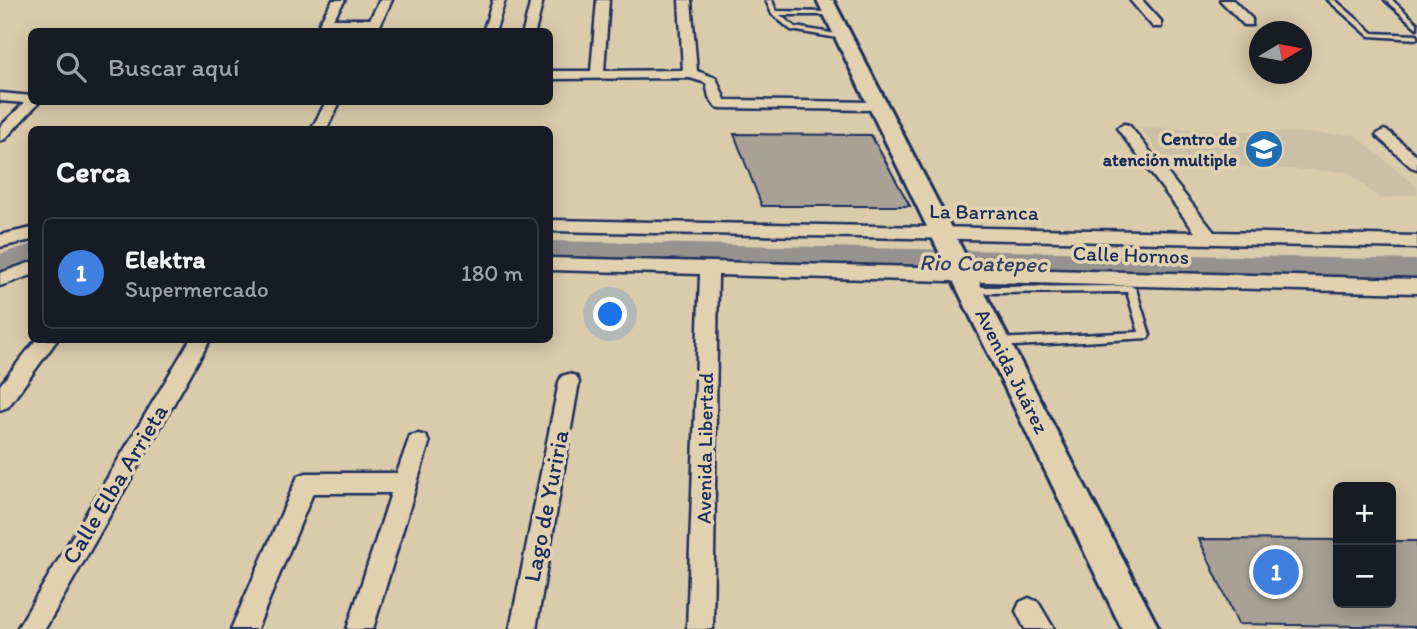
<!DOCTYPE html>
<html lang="es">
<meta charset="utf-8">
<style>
:root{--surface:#171b24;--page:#242831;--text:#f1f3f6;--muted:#9ea1a6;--line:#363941;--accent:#1f6fb2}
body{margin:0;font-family:Itim,sans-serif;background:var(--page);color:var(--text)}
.controls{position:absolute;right:21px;bottom:21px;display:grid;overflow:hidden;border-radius:10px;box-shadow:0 4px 18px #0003}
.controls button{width:63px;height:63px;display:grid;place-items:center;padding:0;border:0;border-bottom:2px solid var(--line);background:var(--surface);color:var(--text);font:35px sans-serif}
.compass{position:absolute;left:1249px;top:21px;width:63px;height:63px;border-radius:50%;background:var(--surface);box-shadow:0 4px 18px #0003;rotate:80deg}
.you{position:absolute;left:611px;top:315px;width:24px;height:24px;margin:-18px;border:5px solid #fff;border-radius:50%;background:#1a73e8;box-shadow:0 0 0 10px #1a73e833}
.badge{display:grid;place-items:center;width:46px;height:46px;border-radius:50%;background:var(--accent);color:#fff;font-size:23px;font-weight:700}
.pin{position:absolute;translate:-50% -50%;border:4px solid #fff;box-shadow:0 2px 7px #0006}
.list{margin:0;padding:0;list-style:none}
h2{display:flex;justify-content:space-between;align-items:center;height:91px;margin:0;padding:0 28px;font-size:30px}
h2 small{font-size:23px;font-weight:400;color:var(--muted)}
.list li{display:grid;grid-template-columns:46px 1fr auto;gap:21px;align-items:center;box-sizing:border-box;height:112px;margin:0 14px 14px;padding:0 14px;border:2px solid var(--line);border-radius:10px}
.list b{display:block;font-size:26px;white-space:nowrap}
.list p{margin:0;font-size:23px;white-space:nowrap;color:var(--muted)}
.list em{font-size:23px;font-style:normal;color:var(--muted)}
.icon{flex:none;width:38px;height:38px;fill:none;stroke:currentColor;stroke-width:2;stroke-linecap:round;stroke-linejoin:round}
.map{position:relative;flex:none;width:1417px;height:629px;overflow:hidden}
.search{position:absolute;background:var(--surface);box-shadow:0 4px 18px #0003;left:28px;top:28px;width:525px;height:77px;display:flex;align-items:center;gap:18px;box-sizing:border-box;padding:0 24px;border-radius:10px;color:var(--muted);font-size:26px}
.panel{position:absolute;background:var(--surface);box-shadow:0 4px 18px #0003;left:28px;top:126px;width:525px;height:217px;border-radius:10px}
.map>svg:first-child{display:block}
.built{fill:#cbbfa5}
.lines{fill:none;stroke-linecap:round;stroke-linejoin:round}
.river{fill:#959290;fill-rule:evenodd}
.building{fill:#a8a296;stroke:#1b2f5e;stroke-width:2}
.lane-casing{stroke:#1b2f5e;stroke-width:5}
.street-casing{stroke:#1b2f5e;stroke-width:5}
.secondary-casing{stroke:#1b2f5e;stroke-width:6}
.lane{fill:#e2d1ae;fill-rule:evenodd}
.street{fill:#e2d1ae;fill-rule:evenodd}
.secondary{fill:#e2d1ae;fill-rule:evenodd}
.labels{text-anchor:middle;stroke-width:7;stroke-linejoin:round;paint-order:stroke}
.far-poi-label{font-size:18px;font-weight:bold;fill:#1b2f5e;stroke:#e2d1ae;text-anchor:end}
.street-label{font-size:21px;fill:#1b2f5e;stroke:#e2d1ae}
.water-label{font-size:23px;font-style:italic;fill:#334368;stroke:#e2d1ae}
.near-street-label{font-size:24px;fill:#1b2f5e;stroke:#e2d1ae}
</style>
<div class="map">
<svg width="1417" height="629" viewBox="0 0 1417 629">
<rect width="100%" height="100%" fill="#dacbab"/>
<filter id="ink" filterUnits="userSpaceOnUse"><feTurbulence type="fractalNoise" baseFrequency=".0143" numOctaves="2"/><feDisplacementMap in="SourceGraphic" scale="14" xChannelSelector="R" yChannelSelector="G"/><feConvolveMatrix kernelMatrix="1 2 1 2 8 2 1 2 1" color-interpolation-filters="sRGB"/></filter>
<g filter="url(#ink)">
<polygon class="built" points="1139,127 1355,135 1417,187 1417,194 1380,199 1348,172 1168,163"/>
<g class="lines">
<g class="river">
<polygon points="550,241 1417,260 1417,286 550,267"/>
<polygon points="32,244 32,270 0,280 0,254"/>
</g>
</g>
<g class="building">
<polygon points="734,134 871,135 910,206 762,206"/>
<polygon points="1199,539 1338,540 1338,603 1391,603 1391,541 1417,541 1417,627 1238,624"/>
</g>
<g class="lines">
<g class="lane-casing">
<g id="lane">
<polygon points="766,0 772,0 776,11 833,12 834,13 831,15 780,15 795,27 843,35 846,37 843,39 791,30 772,14"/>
<polygon points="1328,0 1335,0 1373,33 1417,35 1417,39 1369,36"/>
<polygon points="1385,0 1392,0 1417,23 1417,28"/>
<polygon points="1131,286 1136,289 1150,335 1148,338 998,347 994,346 993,343 994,340 998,339 1139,332 1127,292 972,293 967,290 972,287"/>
</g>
</g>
<g class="street-casing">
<g id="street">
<polygon points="333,0 345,0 333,19 370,19 380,0 392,0 377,32 364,32 366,27 321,26 319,23"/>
<polygon points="493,0 505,0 495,32 483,32"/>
<polygon points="531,0 543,0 535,32 523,32"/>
<polygon points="597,0 609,0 604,71 683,70 679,0 691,0 697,71 716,78 725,100 877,102 884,106 877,110 721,108 716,107 709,97 706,83 690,78 550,79 550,71 591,71"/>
<polygon points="1130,0 1142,0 1161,21 1161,27 1153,27"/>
<polygon points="1220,0 1233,0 1252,19 1252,25 1244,25"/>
<polygon points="0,93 32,96 32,102 39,102 5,139 0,141 0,127 24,103 0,101"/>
<polygon points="326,102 340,102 326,130 311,130"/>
<polygon points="1124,124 1129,125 1214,232 1417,236 1417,248 550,231 550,220 1195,232 1117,128"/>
<polygon points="1384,130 1389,132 1417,156 1417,169 1411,167 1379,138 1376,135"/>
<polygon points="32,228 32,240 0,247 0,235"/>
<polygon points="550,258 1417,279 1417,293 718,275 713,629 687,629 700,274 550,270"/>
<polygon points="32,262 32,275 0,286 0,273"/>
<polygon points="36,340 57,340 8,407 0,410 0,385"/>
<polygon points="190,340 210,340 45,629 17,629"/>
<polygon points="569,374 576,376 579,382 536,629 510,629 559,382 562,376"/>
<polygon points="418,434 426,436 429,443 373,629 347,629 391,493 313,493 257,629 231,629 298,476 306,473 397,473 410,436"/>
<polygon points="1029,598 1038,602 1054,629 1025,629 1016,611 1020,602"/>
</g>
</g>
<g class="secondary-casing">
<polygon id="secondary" points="817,0 833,0 1159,629 1122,629"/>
</g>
<use href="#lane" class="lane"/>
<use href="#street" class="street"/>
<use href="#secondary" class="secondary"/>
</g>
</g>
<defs>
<g id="school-disc" transform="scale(2.0125)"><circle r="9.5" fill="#1f6fb2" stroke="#e2d1ae"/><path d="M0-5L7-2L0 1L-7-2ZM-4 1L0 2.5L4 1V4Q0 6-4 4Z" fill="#fff"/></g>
</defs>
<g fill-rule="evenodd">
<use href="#school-disc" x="1264" y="149"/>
</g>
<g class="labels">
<g class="far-poi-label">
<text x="1237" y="145">Centro de<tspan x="1237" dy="21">atención multiple</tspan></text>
</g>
<g class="street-label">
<text transform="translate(984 212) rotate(1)" y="7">La Barranca</text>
<text transform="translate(1131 255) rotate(2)" y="7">Calle Hornos</text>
<text transform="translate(1012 371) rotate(63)" y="7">Avenida Juárez</text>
<text transform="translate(705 448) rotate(-89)" y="7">Avenida Libertad</text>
</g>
<g class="water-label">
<text transform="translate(983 263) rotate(1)" y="8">Rio Coatepec</text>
</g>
<g class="near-street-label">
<text transform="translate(115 484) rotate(-59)" y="8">Calle Elba Arrieta</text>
<text transform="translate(546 506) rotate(-79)" y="8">Lago de Yuriria</text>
</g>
</g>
</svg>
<div class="controls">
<button>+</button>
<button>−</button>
</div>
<svg class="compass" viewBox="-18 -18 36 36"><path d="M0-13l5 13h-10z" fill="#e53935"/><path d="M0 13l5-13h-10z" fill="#9ea1a6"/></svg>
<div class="you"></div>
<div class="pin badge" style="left:1276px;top:572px;background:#3f7fe0">1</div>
<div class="search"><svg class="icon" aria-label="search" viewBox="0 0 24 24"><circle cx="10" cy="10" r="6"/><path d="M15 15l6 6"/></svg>Buscar aquí</div>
<section class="panel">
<h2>Cerca<small></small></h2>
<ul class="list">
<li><span class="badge" style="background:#3f7fe0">1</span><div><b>Elektra</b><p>Supermercado</p></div><em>180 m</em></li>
</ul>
</section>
</div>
